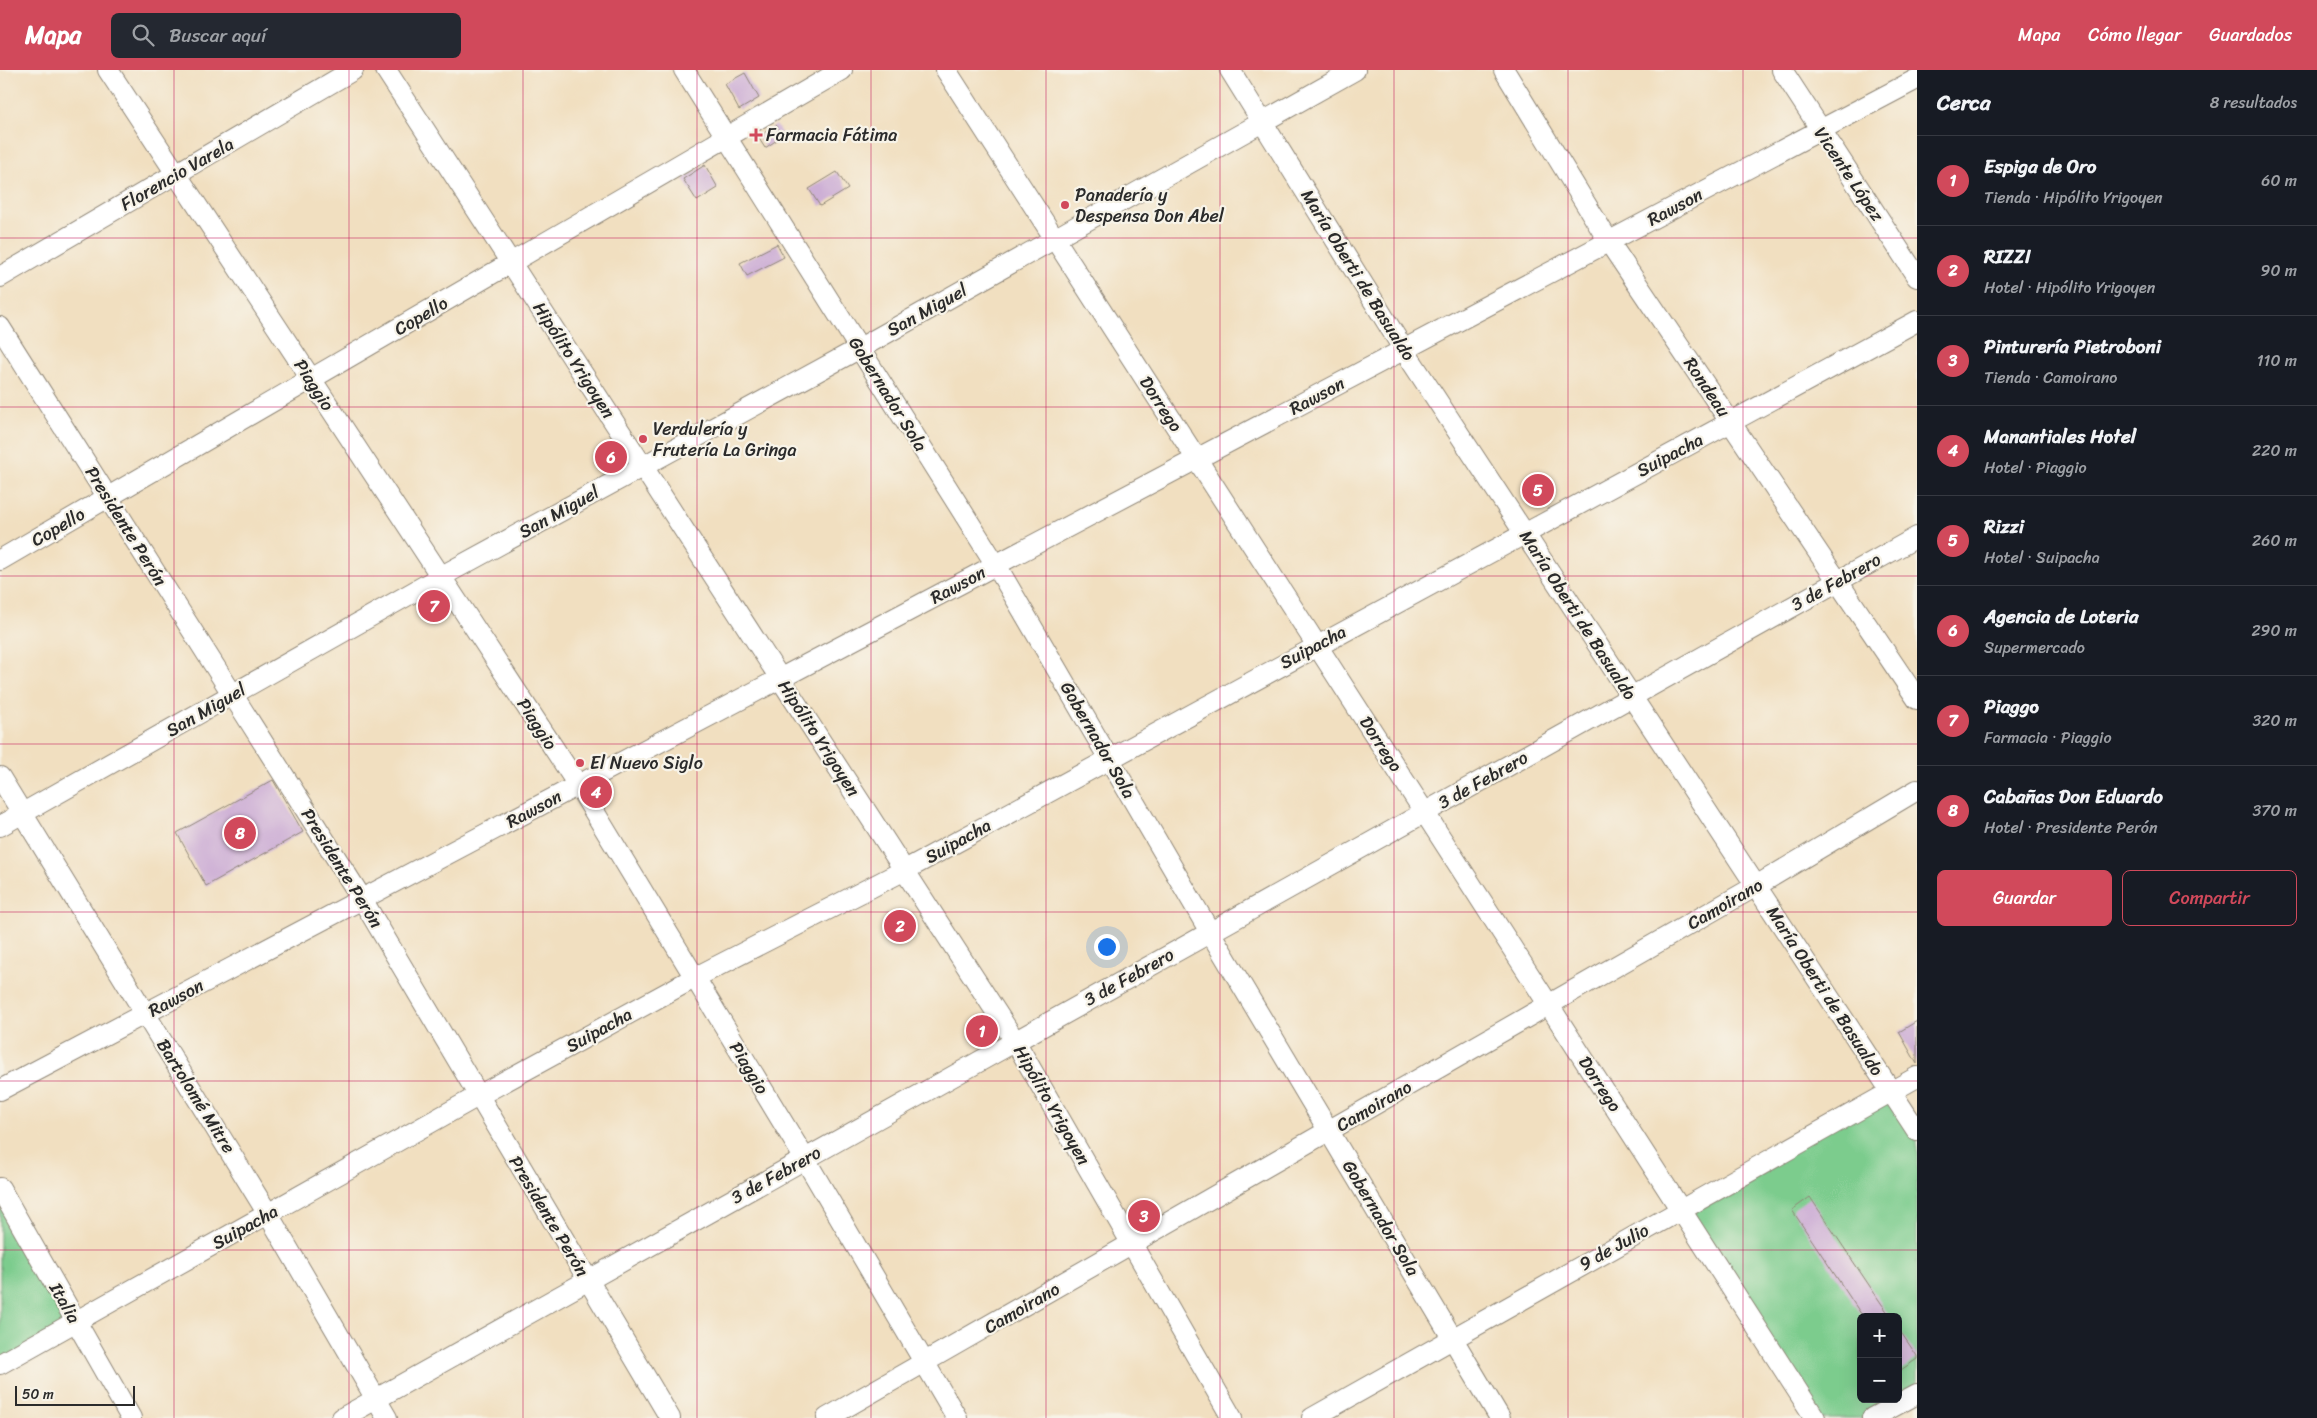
<!DOCTYPE html>
<html lang="es">
<meta charset="utf-8">
<style>
:root{--surface:#171b24;--page:#242831;--text:#f1f3f6;--muted:#9ea1a6;--line:#363941;--accent:#d1495b}
body{margin:0;font-family:Sriracha,sans-serif;background:var(--page);color:var(--text)}
.controls{position:absolute;right:15px;bottom:15px;display:grid;overflow:hidden;border-radius:8px;box-shadow:0 5px 20px #0002}
.controls button{width:45px;height:45px;display:grid;place-items:center;padding:0;border:0;border-bottom:1px solid var(--line);background:var(--surface);color:var(--text);font:25px sans-serif}
.scale{position:absolute;left:15px;bottom:12px;width:120px;box-sizing:border-box;padding-left:5px;border:2px solid #2b2b2b;border-top:0;font-size:14px;line-height:18px;white-space:nowrap;color:#2b2b2b;-webkit-text-stroke:4px #f7f3e8;paint-order:stroke}
.you{position:absolute;left:1106px;top:876px;width:18px;height:18px;margin:-12px;border:4px solid #fff;border-radius:50%;background:#1a73e8;box-shadow:0 0 0 8px #1a73e833}
.badge{display:grid;place-items:center;width:32px;height:32px;border-radius:50%;background:var(--accent);color:#fff;font-size:16px;font-weight:700}
.pin{position:absolute;translate:-50% -50%;border:2px solid #fff;box-shadow:0 1px 5px #0006}
.list{margin:0;padding:0;list-style:none}
h2{display:flex;justify-content:space-between;align-items:center;height:65px;margin:0;padding:0 20px;font-size:21px}
h2 small{font-size:16px;font-weight:400;color:var(--muted)}
.list li{display:grid;grid-template-columns:32px 1fr auto;gap:15px;align-items:center;box-sizing:border-box;height:90px;padding:0 20px;border-top:1px solid var(--line)}
.list b{display:block;font-size:19px;white-space:nowrap}
.list p{margin:0;font-size:16px;white-space:nowrap;color:var(--muted)}
.list em{font-size:16px;font-style:normal;color:var(--muted)}
.actions{display:flex;gap:10px;padding:15px 20px}
.actions a{flex:1;padding:11px 0;border:1px solid var(--accent);border-radius:8px;text-align:center;font-size:18px;color:var(--accent)}
.actions .main{background:var(--accent);color:#fff}
.icon{flex:none;width:28px;height:28px;fill:none;stroke:currentColor;stroke-width:2;stroke-linecap:round;stroke-linejoin:round}
.map{position:relative;flex:none;width:1917px;height:1348px;overflow:hidden}
header{display:flex;align-items:center;gap:30px;box-sizing:border-box;height:70px;padding:0 25px;background:var(--accent);color:#fff}
header strong{font-size:24px}
nav{display:flex;gap:28px;margin-inline-start:auto;font-size:18px}
.search{width:350px;height:45px;background:var(--page);display:flex;align-items:center;gap:12px;box-sizing:border-box;padding:0 18px;border-radius:8px;color:var(--muted);font-size:19px}
main{display:flex}
aside{flex:1;background:var(--surface)}
.map>svg:first-child{display:block}
.green{fill:#7ccc8d;stroke:#547c5c;fill-rule:evenodd}
.building{fill:#cdafd5}
.lines{fill:none;stroke-linecap:round;stroke-linejoin:round}
.minor-casing{stroke:#8e8576;stroke-width:22}
.minor{stroke:#fff;stroke-width:20}
.grid{fill:none;stroke:#c2185b;stroke-width:1;stroke-opacity:0.55}
.poi-dot{fill:#d1495b;stroke:#f7f3e8;stroke-width:2}
.labels{text-anchor:middle;stroke-width:4.5;stroke-linejoin:round;paint-order:stroke}
.poi-label{font-size:18px;fill:#2b2b2b;stroke:#f7f3e8;text-anchor:start}
.street-label{font-size:18px;fill:#2b2b2b;stroke:#f7f3e8}
</style>
<header>
<strong>Mapa</strong>
<div class="search"><svg class="icon" aria-label="search" viewBox="0 0 24 24"><circle cx="10" cy="10" r="6"/><path d="M15 15l6 6"/></svg>Buscar aquí</div>
<nav><a>Mapa</a><a>Cómo llegar</a><a>Guardados</a></nav>
</header>
<main>
<div class="map">
<svg width="1917" height="1348" viewBox="0 0 1917 1348">
<rect width="100%" height="100%" fill="#f7f3e8"/>
<filter id="ink" filterUnits="userSpaceOnUse"><feTurbulence type="fractalNoise" baseFrequency=".02" numOctaves="2"/><feDisplacementMap in="SourceGraphic" scale="10" xChannelSelector="R" yChannelSelector="G"/><feConvolveMatrix kernelMatrix="1 2 1 2 8 2 1 2 1" color-interpolation-filters="sRGB"/></filter>
<filter id="wash" filterUnits="userSpaceOnUse"><feTurbulence type="fractalNoise" baseFrequency=".0096" numOctaves="4" result="noise"/><feDisplacementMap in="SourceGraphic" scale="20" xChannelSelector="R" yChannelSelector="G"/><feGaussianBlur stdDeviation="1.12" result="paint"/><feColorMatrix in="noise" values="0 0 0 0 0 0 0 0 0 0 0 0 0 0 0 0 0 1.4 0 .05"/><feComposite in="paint" operator="in"/></filter>
<g filter="url(#wash)">
<rect width="100%" height="100%" fill="#f1dfc0"/>
<g class="green">
<path d="M1891,1021L1917,1061V1324L1872,1348H1815L1681,1140ZM1861,1247H1898V1329H1861Z"/>
<polygon points="0,1118 76,1252 0,1294"/>
</g>
<g id="blocks">
<g class="building">
<polygon points="745,3 759,28 739,40 725,14"/>
<polygon points="776,55 783,66 765,78 758,67"/>
<polygon points="705,95 718,118 697,131 683,109"/>
<polygon points="837,102 848,119 820,136 809,119"/>
<polygon points="777,174 784,187 747,206 740,193"/>
<polygon points="273,710 303,762 206,816 177,763"/>
<polygon points="1917,951 1917,994 1899,962"/>
<polygon points="1810,1127 1881,1233 1891,1247 1863,1247 1792,1140"/>
<polygon points="1898,1258 1917,1286 1917,1289 1898,1302"/>
</g>
</g>
</g>
<g filter="url(#ink)">
<use href="#blocks" fill-opacity="0" stroke="#8e8576" stroke-width="1"/>
<g class="lines">
<g class="minor-casing">
<g id="minor">
<polyline points="108,0 578,715 805,1089 957,1348"/>
<polyline points="386,0 1015,971 1232,1348"/>
<polyline points="684,0 996,495 1210,862 1500,1348"/>
<polyline points="946,0 1815,1348"/>
<polyline points="1230,0 1404,280 1917,1061"/>
<polyline points="1504,0 1609,172 1917,629"/>
<polyline points="1782,0 1917,207"/>
<polyline points="0,207 353,0"/>
<polyline points="0,257 362,829 670,1348"/>
<polyline points="0,490 842,0"/>
<polyline points="0,707 268,1144 387,1348"/>
<polyline points="0,756 440,507 860,278 1355,0"/>
<polyline points="0,1020 1917,9"/>
<polyline points="0,1118 131,1348"/>
<polyline points="0,1294 478,1026 694,908 905,800 1917,251"/>
<polyline points="342,1348 1917,467"/>
<polyline points="827,1348 1756,816 1917,720"/>
<polyline points="1312,1348 1917,1007"/>
<polyline points="1872,1348 1917,1324"/>
</g>
</g>
<use href="#minor" class="minor"/>
</g>
</g>
<path class="grid" d="M174,0V1348M349,0V1348M523,0V1348M697,0V1348M871,0V1348M1046,0V1348M1220,0V1348M1394,0V1348M1568,0V1348M1743,0V1348M0,168H1917M0,337H1917M0,506H1917M0,674H1917M0,842H1917M0,1011H1917M0,1180H1917"/>
<g class="poi-dot">
<path d="M753.5 57.5h5v5h5v5h-5v5h-5v-5h-5v-5h5z"/>
<circle cx="1065" cy="135" r="5"/>
<circle cx="643" cy="369" r="5"/>
<circle cx="580" cy="693" r="5"/>
</g>
<g class="labels">
<g class="poi-label">
<text x="766" y="71">Farmacia Fátima</text>
<text x="1075" y="131">Panadería y<tspan x="1075" dy="21">Despensa Don Abel</tspan></text>
<text x="653" y="365">Verdulería y<tspan x="653" dy="21">Frutería La Gringa</tspan></text>
<text x="590" y="699">El Nuevo Siglo</text>
</g>
<g class="street-label">
<text transform="translate(177 104) rotate(-30)" y="6">Florencio Varela</text>
<text transform="translate(1849 104) rotate(56)" y="6">Vicente López</text>
<text transform="translate(1675 137) rotate(-28)" y="6">Rawson</text>
<text transform="translate(1358 205) rotate(58)" y="6">María Oberti de Basualdo</text>
<text transform="translate(927 240) rotate(-29)" y="6">San Miguel</text>
<text transform="translate(421 246) rotate(-30)" y="6">Copello</text>
<text transform="translate(574 290) rotate(57)" y="6">Hipólito Yrigoyen</text>
<text transform="translate(314 315) rotate(57)" y="6">Piaggio</text>
<text transform="translate(1707 317) rotate(56)" y="6">Rondeau</text>
<text transform="translate(888 324) rotate(58)" y="6">Gobernador Sola</text>
<text transform="translate(1317 326) rotate(-28)" y="6">Rawson</text>
<text transform="translate(1161 334) rotate(57)" y="6">Dorrego</text>
<text transform="translate(1670 385) rotate(-28)" y="6">Suipacha</text>
<text transform="translate(559 442) rotate(-29)" y="6">San Miguel</text>
<text transform="translate(126 456) rotate(58)" y="6">Presidente Perón</text>
<text transform="translate(58 457) rotate(-30)" y="6">Copello</text>
<text transform="translate(1836 512) rotate(-29)" y="6">3 de Febrero</text>
<text transform="translate(958 515) rotate(-28)" y="6">Rawson</text>
<text transform="translate(1578 545) rotate(57)" y="6">María Oberti de Basualdo</text>
<text transform="translate(1313 577) rotate(-28)" y="6">Suipacha</text>
<text transform="translate(206 640) rotate(-30)" y="6">San Miguel</text>
<text transform="translate(537 654) rotate(57)" y="6">Piaggio</text>
<text transform="translate(819 668) rotate(57)" y="6">Hipólito Yrigoyen</text>
<text transform="translate(1098 670) rotate(60)" y="6">Gobernador Sola</text>
<text transform="translate(1381 674) rotate(57)" y="6">Dorrego</text>
<text transform="translate(1483 710) rotate(-29)" y="6">3 de Febrero</text>
<text transform="translate(534 739) rotate(-28)" y="6">Rawson</text>
<text transform="translate(958 771) rotate(-29)" y="6">Suipacha</text>
<text transform="translate(342 798) rotate(58)" y="6">Presidente Perón</text>
<text transform="translate(1725 834) rotate(-30)" y="6">Camoirano</text>
<text transform="translate(1129 907) rotate(-29)" y="6">3 de Febrero</text>
<text transform="translate(1825 921) rotate(57)" y="6">María Oberti de Basualdo</text>
<text transform="translate(176 928) rotate(-28)" y="6">Rawson</text>
<text transform="translate(599 960) rotate(-29)" y="6">Suipacha</text>
<text transform="translate(749 998) rotate(59)" y="6">Piaggio</text>
<text transform="translate(1600 1014) rotate(57)" y="6">Dorrego</text>
<text transform="translate(196 1026) rotate(58)" y="6">Bartolomé Mitre</text>
<text transform="translate(1052 1035) rotate(60)" y="6">Hipólito Yrigoyen</text>
<text transform="translate(1374 1036) rotate(-30)" y="6">Camoirano</text>
<text transform="translate(776 1105) rotate(-29)" y="6">3 de Febrero</text>
<text transform="translate(549 1146) rotate(59)" y="6">Presidente Perón</text>
<text transform="translate(1381 1148) rotate(59)" y="6">Gobernador Sola</text>
<text transform="translate(245 1157) rotate(-29)" y="6">Suipacha</text>
<text transform="translate(1614 1177) rotate(-29)" y="6">9 de Julio</text>
<text transform="translate(65 1233) rotate(60)" y="6">Italia</text>
<text transform="translate(1022 1238) rotate(-30)" y="6">Camoirano</text>
</g>
</g>
</svg>
<div class="controls">
<button>+</button>
<button>−</button>
</div>
<div class="scale">50 m</div>
<div class="you"></div>
<div class="pin badge" style="left:982px;top:961px">1</div>
<div class="pin badge" style="left:900px;top:856px">2</div>
<div class="pin badge" style="left:1144px;top:1146px">3</div>
<div class="pin badge" style="left:596px;top:722px">4</div>
<div class="pin badge" style="left:1538px;top:420px">5</div>
<div class="pin badge" style="left:611px;top:387px">6</div>
<div class="pin badge" style="left:434px;top:536px">7</div>
<div class="pin badge" style="left:240px;top:763px">8</div>
</div>
<aside>
<h2>Cerca<small>8 resultados</small></h2>
<ul class="list">
<li><span class="badge">1</span><div><b>Espiga de Oro</b><p>Tienda · Hipólito Yrigoyen</p></div><em>60 m</em></li>
<li><span class="badge">2</span><div><b>RIZZI</b><p>Hotel · Hipólito Yrigoyen</p></div><em>90 m</em></li>
<li><span class="badge">3</span><div><b>Pinturería Pietroboni</b><p>Tienda · Camoirano</p></div><em>110 m</em></li>
<li><span class="badge">4</span><div><b>Manantiales Hotel</b><p>Hotel · Piaggio</p></div><em>220 m</em></li>
<li><span class="badge">5</span><div><b>Rizzi</b><p>Hotel · Suipacha</p></div><em>260 m</em></li>
<li><span class="badge">6</span><div><b>Agencia de Loteria</b><p>Supermercado</p></div><em>290 m</em></li>
<li><span class="badge">7</span><div><b>Piaggo</b><p>Farmacia · Piaggio</p></div><em>320 m</em></li>
<li><span class="badge">8</span><div><b>Cabañas Don Eduardo</b><p>Hotel · Presidente Perón</p></div><em>370 m</em></li>
</ul>
<div class="actions"><a class="main">Guardar</a><a>Compartir</a></div>
</aside>
</main>
